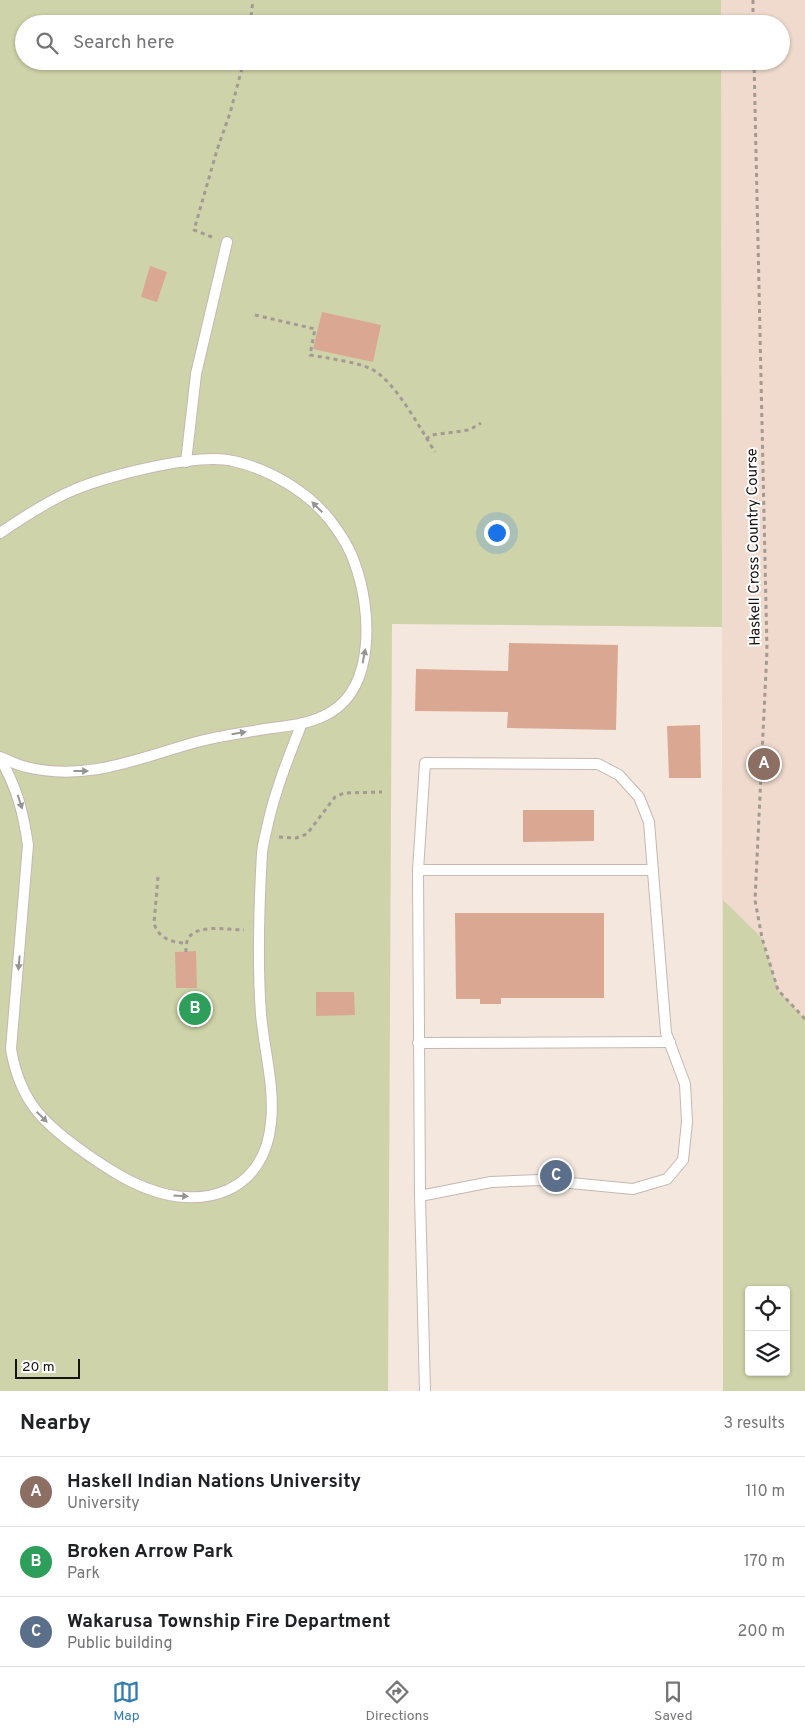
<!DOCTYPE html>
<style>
:root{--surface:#fff;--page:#f6f6f6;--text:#202124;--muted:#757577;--line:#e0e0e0;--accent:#337cb0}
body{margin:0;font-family:Overpass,sans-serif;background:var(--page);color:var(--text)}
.controls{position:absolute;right:15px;bottom:15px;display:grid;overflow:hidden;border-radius:5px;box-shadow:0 1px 4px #0004}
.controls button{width:45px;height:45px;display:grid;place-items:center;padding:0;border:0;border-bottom:1px solid var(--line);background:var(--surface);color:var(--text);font:25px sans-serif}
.scale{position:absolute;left:15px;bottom:12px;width:65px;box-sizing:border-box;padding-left:5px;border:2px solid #171310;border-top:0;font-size:14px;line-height:18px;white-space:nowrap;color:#171310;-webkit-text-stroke:4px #fff;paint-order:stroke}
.you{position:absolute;left:496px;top:532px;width:18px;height:18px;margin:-12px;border:4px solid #fff;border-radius:50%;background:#1a73e8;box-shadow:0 0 0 8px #1a73e833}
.badge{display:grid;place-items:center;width:32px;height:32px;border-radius:50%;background:var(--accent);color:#fff;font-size:16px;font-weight:700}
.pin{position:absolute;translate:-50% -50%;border:2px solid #fff;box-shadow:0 1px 5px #0006}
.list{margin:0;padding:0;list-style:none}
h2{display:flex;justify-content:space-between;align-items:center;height:65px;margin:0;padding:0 20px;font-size:21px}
h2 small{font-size:16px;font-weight:400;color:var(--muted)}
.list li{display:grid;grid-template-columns:32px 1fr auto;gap:15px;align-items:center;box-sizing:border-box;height:70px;padding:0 20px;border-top:1px solid var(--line)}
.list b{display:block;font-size:19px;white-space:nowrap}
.list p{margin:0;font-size:16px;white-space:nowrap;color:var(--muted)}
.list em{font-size:16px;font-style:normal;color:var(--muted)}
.icon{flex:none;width:28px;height:28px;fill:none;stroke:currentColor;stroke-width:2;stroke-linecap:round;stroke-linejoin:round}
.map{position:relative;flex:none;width:805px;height:1391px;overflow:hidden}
.search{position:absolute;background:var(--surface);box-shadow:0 1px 4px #0004;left:15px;right:15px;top:15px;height:55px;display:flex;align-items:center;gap:12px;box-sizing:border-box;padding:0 18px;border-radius:28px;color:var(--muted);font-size:19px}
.sheet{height:275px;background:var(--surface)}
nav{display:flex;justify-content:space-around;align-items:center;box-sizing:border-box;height:70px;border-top:1px solid var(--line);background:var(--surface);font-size:14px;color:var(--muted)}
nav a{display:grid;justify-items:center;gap:2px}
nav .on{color:var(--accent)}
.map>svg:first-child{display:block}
.built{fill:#efdacd;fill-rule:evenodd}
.green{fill:#cfd3a9;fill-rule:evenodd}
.building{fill:#daa793}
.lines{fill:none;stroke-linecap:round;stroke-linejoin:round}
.service-casing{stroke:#c5b8b0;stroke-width:12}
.path{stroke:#a49a94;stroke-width:3;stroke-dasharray:4 4;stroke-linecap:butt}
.service{stroke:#fff;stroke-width:10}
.oneway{fill:#979593}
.labels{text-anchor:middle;stroke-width:4;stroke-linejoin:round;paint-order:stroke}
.street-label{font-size:15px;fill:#171310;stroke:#fff}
</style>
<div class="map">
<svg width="805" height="1391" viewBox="0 0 805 1391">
<rect width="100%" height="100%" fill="#f4e7de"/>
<path class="built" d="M721,0H805V1391H723L721,61H781V24H721ZM749,1290H786V1372H749Z"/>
<g class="green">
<polygon points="0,0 721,0 721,24 24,24 24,61 721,61 722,627 392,624 388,1391 0,1391"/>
<path d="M723,900L762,938L778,990L805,1019V1391H723ZM749,1290H786V1372H749Z"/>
</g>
<g class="building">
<polygon points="150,266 167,272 157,302 141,297"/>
<polygon points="322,312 381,325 373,362 313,349"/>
<polygon points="509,643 618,645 616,730 507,728 508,712 415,711 416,669 508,671"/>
<polygon points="700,725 701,778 669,778 667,726"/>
<polygon points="523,810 594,810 594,841 523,842"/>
<polygon points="455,913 604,913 604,998 501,998 501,1004 480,1004 480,999 456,999"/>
<polygon points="196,951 197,988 176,988 175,952"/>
<polygon points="316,992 354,992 355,1015 316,1016"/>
</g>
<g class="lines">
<g class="service-casing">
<g id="service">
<polyline points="186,462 196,374 227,242"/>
<path d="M0,533C22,518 43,504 67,493C100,477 198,452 233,461C269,469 307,491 330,520C340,533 350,548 355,564C371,608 376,685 331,712C312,724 287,726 265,729C242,733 219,736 197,742C138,758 88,782 26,767C17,765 8,760 0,757"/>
<path d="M0,758C17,788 23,811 28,845L11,1049C20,1103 45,1125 88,1155C107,1168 125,1180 146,1188C204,1211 264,1192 271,1123C275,1087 264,1050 261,1014C257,961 259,906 262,853C263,843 266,833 268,823C276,788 289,756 302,723"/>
<polyline points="418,870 653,870"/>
<polyline points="418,1043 670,1042"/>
<polyline points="420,1196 491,1182 539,1180 633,1189 667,1179 683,1160 687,1122 685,1084 666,1033 649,822 639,797 619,775 598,764 425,763 418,870 420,1196 425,1391"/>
</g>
</g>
<g class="path">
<polyline points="753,0 753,24"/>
<polyline points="250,24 253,0"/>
<polyline points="754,61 767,650 755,900 762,938 778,990 805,1019"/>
<polyline points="212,237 194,230 217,150 230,113 244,61"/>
<path d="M255,315L315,329L310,355C327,358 357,362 371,369C394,379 421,430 435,452"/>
<polyline points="426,439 432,435 469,430 481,423"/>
<polyline points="279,837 296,838 307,834 335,797 344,793 382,792"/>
<path d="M158,877L154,923C158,938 172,943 186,943"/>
<path d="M186,952C186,947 186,940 190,936C201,924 229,930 244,930"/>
</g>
<use href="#service" class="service"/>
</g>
<defs><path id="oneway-solid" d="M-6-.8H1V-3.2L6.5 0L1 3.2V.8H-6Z" transform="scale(1.25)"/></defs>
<g class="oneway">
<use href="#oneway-solid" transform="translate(317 507) rotate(-135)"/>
<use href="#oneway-solid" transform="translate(364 656) rotate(-79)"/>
<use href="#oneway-solid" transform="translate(239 733) rotate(-9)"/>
<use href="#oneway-solid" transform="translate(81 771)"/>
<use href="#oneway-solid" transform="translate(20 802) rotate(72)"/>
<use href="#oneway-solid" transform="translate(19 963) rotate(95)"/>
<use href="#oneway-solid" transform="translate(42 1117) rotate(44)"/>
<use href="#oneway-solid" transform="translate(181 1196) rotate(4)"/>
</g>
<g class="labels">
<g class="street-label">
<text transform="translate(753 547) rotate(-91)" y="5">Haskell Cross Country Course</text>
</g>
</g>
</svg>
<div class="controls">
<button><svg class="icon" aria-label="locate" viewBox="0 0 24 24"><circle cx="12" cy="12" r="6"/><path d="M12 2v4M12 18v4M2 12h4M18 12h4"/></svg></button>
<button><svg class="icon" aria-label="layers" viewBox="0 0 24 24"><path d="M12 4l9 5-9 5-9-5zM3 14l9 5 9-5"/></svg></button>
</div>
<div class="scale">20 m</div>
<div class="you"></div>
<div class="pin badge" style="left:764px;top:764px;background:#8d6e63">A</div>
<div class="pin badge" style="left:195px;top:1009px;background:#2e9e5b">B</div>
<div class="pin badge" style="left:556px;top:1176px;background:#5c6f8a">C</div>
<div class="search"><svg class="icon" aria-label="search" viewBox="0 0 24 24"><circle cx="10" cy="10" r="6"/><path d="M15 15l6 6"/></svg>Search here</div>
</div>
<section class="sheet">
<h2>Nearby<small>3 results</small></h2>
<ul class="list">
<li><span class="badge" style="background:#8d6e63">A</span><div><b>Haskell Indian Nations University</b><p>University</p></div><em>110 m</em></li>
<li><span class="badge" style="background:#2e9e5b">B</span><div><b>Broken Arrow Park</b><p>Park</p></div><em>170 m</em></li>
<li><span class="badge" style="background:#5c6f8a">C</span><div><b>Wakarusa Township Fire Department</b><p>Public building</p></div><em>200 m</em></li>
</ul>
</section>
<nav>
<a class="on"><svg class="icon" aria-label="map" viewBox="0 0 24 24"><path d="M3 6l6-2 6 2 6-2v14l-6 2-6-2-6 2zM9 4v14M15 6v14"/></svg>Map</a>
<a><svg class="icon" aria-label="directions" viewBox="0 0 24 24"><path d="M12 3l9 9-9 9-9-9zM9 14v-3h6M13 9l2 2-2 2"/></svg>Directions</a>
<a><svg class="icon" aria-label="saved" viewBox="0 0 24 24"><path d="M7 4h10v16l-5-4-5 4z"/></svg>Saved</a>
</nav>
